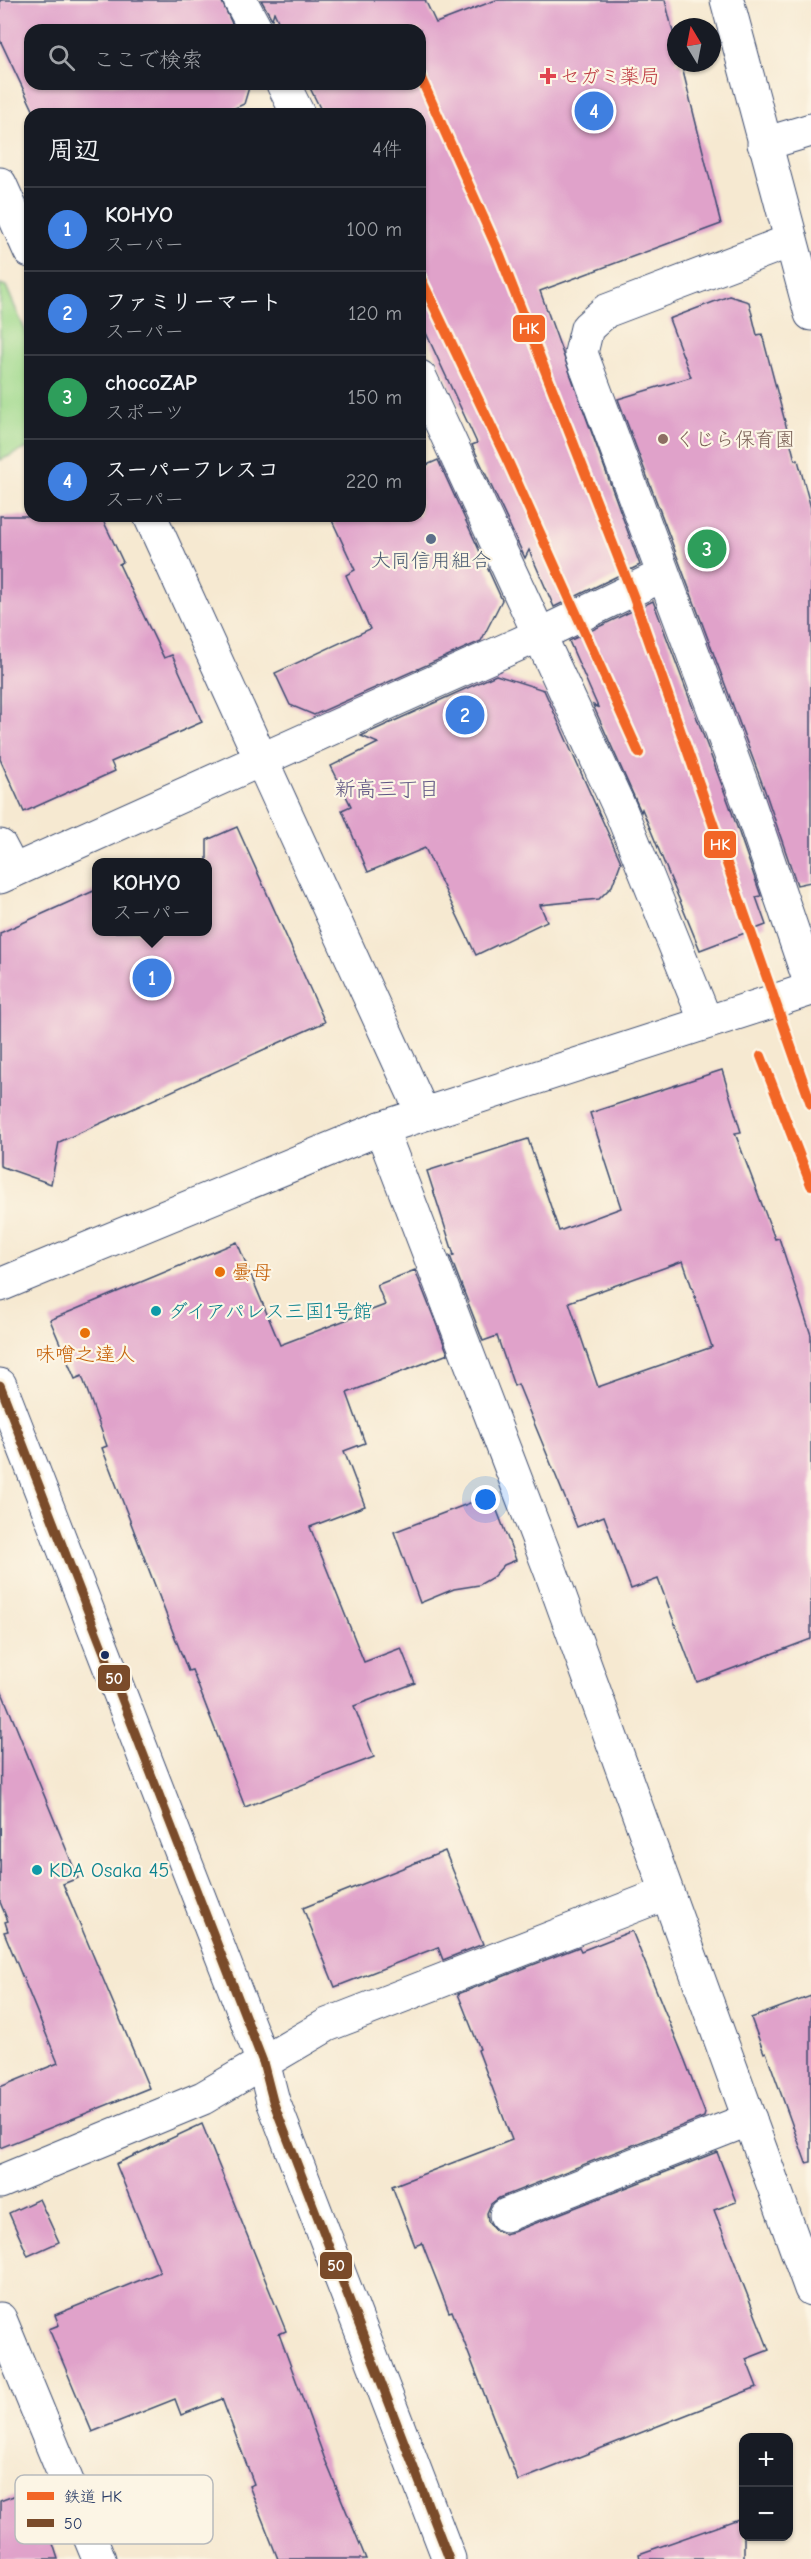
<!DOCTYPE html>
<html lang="ja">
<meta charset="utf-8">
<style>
:root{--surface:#171b24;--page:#20242c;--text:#f1f3f6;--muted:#9ea1a6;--line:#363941;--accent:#0f766e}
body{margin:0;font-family:"Comic Neue","Klee One",sans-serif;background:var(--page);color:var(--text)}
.controls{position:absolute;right:18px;bottom:18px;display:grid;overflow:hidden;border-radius:12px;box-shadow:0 2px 4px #0004}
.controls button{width:54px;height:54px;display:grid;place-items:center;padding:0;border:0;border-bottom:2px solid var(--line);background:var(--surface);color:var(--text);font:30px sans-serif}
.compass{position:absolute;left:667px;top:18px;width:54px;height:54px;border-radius:50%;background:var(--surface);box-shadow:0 2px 4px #0004;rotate:350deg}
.you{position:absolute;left:486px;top:1500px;width:21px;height:21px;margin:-15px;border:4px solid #fff;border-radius:50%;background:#1a73e8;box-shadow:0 0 0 9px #1a73e833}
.badge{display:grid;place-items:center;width:39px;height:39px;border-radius:50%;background:var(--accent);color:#fff;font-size:20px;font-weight:700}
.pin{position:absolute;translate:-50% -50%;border:3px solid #fff;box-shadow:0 2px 6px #0006}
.popup{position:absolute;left:92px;top:858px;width:120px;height:78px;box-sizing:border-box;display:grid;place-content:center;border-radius:12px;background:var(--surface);filter:drop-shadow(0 2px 4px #0005);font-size:20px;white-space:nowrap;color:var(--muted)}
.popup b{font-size:22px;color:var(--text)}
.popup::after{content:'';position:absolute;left:50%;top:100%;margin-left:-12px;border:12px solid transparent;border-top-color:var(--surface)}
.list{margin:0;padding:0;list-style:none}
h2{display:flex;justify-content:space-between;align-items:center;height:78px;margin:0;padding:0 24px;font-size:26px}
h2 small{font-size:20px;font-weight:400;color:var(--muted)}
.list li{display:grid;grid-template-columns:39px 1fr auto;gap:18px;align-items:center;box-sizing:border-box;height:84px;padding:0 24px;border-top:2px solid var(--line)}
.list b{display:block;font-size:22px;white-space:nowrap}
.list p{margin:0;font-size:20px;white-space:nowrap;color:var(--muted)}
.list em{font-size:20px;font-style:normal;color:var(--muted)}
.icon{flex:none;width:33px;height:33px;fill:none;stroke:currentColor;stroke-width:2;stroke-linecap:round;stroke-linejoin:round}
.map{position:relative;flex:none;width:811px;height:2559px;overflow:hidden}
.search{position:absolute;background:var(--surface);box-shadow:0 2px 4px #0004;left:24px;top:24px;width:402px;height:66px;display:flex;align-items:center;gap:15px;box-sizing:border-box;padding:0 21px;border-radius:18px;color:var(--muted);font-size:22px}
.panel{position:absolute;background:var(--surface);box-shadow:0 2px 4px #0004;left:24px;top:108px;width:402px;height:414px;border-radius:18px}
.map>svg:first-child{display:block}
.green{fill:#9fd98c;stroke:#5d8475;stroke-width:1.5}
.building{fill:#e0a2ca;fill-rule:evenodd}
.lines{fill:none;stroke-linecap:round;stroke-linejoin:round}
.minor-casing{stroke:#3c4b6f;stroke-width:35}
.highway-casing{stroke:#3c4b6f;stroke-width:35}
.minor{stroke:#fff;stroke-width:33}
.highway{stroke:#fff;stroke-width:33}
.bus-1-casing{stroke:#fcf5e5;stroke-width:14}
.bus-1{stroke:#7a4b2a;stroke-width:9}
.rail-1-casing{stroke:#fcf5e5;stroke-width:15}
.rail-1{stroke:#f26627;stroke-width:10}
.health-dot{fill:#e0444e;stroke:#fcf5e5;stroke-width:2}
.education-dot{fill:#8d6e63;stroke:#fcf5e5;stroke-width:2}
.service-dot{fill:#5c6f8a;stroke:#fcf5e5;stroke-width:2}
.food-dot{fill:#e8710a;stroke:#fcf5e5;stroke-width:2}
.culture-dot{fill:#0f9aa8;stroke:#fcf5e5;stroke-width:2}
.bus-dot{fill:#1b2f5e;stroke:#fcf5e5;stroke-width:2}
.labels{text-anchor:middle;stroke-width:4.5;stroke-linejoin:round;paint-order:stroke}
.health-label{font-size:20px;fill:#be3a42;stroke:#fcf5e5;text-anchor:start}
.education-label{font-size:20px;fill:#785e54;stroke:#fcf5e5;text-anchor:start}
.service-label{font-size:20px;fill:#4e5e75;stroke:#fcf5e5}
.food-label{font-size:20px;fill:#c56008;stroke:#fcf5e5;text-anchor:start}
.culture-label{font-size:20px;fill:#0d838f;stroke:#fcf5e5;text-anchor:start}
.neighbourhood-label{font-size:21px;fill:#605784;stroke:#fcf5e5}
.key{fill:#fcf5e5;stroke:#b8babc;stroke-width:1.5}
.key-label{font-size:16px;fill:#1b2f5e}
.line-badge{stroke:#fcf5e5;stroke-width:2}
.badge-label{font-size:16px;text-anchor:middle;font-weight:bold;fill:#fff}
</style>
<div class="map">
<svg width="811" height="2559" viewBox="0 0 811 2559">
<rect width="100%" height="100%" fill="#fcf5e5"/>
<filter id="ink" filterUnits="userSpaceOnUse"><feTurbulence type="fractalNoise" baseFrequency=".0167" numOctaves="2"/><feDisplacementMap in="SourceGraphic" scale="12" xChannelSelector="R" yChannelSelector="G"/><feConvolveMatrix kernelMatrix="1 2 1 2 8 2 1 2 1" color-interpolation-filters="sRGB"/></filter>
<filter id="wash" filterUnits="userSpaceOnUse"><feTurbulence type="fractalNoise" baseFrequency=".008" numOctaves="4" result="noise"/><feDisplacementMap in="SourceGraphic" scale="24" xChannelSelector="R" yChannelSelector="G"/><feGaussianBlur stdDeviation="1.35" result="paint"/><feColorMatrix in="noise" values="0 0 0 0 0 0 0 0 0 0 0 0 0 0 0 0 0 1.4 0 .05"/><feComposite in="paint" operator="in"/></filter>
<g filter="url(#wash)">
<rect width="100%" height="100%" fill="#f6e9d1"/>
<polygon class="green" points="0,284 6,286 30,342 30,447 0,460"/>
<g id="blocks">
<g class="building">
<polygon points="0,0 221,0 235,30 30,30 30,84 250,84 244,104 222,114 35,114 0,40"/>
<polygon points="261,0 425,0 436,23 496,0 665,0 676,44 676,63 681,63 721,224 540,291 640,565 554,607 529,550 525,558 472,445 477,443 420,320 420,114 323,114 308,84 420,84 420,30 282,30 274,12 272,19"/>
<polygon points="729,296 749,302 757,335 762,334 795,460 798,460 811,508 811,882 797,885 765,791 618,399 691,377 669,319"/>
<polygon points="438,460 502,600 481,641 314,715 290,705 275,673 370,629 346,575 355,570 330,516 420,516 420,468"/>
<polygon points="0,516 101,516 123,562 119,564 164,658 172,655 202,722 111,762 115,771 24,812 0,759"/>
<polygon points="653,601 729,804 761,896 756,897 766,925 700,950 642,809 641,812 593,705 598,707 569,641"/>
<polygon points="496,675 544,690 621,862 612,886 599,899 540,905 547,921 476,955 425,848 368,872 342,810 351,806 331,766 378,743 361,736"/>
<polygon points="237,827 325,1022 59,1142 51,1184 0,1166 0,933 96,890 96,932 207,932 207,840"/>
<path d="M722,1070L741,1132L735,1133L775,1239L779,1238L811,1335V1639L697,1682L658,1579L631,1589L604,1516L577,1527L518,1384L514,1386L497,1336L483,1341L450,1256L454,1255L427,1171L528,1139L559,1231L621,1208L590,1113ZM683,1261L712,1347L598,1387L569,1302Z"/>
<polygon points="237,1242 280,1345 385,1305 377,1285 415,1270 448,1354 347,1393 365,1443 344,1451 365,1506 310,1527 364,1662 401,1648 415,1683 354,1706 374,1757 245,1807 192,1670 188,1671 102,1448 107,1446 82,1376 75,1379 50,1320"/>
<polygon points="491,1495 516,1560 504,1565 493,1577 479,1585 454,1589 420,1603 394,1532"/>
<polygon points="1,1690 78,1878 63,1884 149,2088 0,2148 0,2087 58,2063 4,1932 8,1931 5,1922 8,1921 0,1902"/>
<polygon points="445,1851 483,1944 443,1960 438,1947 335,1987 303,1908"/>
<polygon points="632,1931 684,2058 705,2113 704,2117 499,2198 491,2204 487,2213 488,2221 495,2230 504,2234 513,2232 717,2152 736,2202 714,2210 769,2350 746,2359 757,2387 518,2481 452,2311 449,2312 422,2243 415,2246 392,2186 512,2140 478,2050 480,2049 458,1994 579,1947 581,1951"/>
<polygon points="811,1996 811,2162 806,2163 766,2052 764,2053 751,2018"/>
<polygon points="202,2124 286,2331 279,2334 324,2457 366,2559 278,2559 249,2486 254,2484 222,2399 181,2415 175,2399 92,2432 49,2329 59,2325 55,2315 160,2272 116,2164"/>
<polygon points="39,2199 59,2242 28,2256 9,2213"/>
<polygon points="35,2488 58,2559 0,2559 0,2501"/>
<polygon points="744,2517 744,2559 640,2559 639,2554"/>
</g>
</g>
</g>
<g filter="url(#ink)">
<use href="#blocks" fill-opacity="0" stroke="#3c4b6f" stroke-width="1.5"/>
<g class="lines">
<g class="minor-casing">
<g id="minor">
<polyline points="240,0 256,30"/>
<polyline points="727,0 811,314"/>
<polyline points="283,84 298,114"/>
<polyline points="764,144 811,130"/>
<polyline points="0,184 30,251"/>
<polyline points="790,241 606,311 587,328 581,353 747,798 811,985"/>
<polyline points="420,377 620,809 706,1022"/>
<polyline points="150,516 423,1114"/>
<polyline points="0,846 13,871"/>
<polyline points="0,877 539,635 663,575"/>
<polyline points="381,1128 551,1572 811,2289"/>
<polyline points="0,1285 381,1128 811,989"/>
<polyline points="0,2182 203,2098 327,2025 667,1893"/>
<polyline points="506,2215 750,2119"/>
<polyline points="0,2319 99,2559"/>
</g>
</g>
<g class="highway-casing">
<polyline id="highway" points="0,1385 263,2062 273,2101 449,2559"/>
</g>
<use href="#minor" class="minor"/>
<use href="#highway" class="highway"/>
<g class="bus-1-casing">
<polyline id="bus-1" points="0,1385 263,2062 273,2101 449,2559"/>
</g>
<use href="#bus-1" class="bus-1"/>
<g class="rail-1-casing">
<g id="rail-1">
<polyline points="420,76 500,255 634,598 811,1104"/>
<polyline points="420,277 509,464 639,753"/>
<polyline points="761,1056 811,1185"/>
</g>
</g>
<use href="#rail-1" class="rail-1"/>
</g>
</g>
<path class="health-dot" d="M545 67h6v6h6v6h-6v6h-6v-6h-6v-6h6z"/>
<circle class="education-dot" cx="663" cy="439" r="6"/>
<circle class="service-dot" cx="431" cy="539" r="6"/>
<g class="food-dot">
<circle cx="220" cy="1272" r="6"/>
<circle cx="85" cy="1333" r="6"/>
</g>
<g class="culture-dot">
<circle cx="156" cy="1311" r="6"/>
<circle cx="37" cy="1870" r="6"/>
</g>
<circle class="bus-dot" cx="105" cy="1655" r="5"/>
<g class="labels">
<g class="health-label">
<text x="560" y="83">セガミ薬局</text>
</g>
<g class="education-label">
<text x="675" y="446">くじら保育園</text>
</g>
<g class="service-label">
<text x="431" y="567">大同信用組合</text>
</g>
<g class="food-label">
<text x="232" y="1279">曇母</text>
<text x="85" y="1361" text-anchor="middle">味噌之達人</text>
</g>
<g class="culture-label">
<text x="168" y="1318">ダイアパレス三国1号館</text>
<text x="49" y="1877">KDA Osaka 45</text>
</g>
<g class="neighbourhood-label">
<text x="387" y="796">新高三丁目</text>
</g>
</g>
<rect x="15" y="2475" width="198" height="69" rx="9" class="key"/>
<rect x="27" y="2492" width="27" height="8" fill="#f26627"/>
<rect x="27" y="2519" width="27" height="8" fill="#7a4b2a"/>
<g class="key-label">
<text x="64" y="2502">鉄道 HK</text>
<text x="64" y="2529">50</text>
</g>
<g class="line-badge">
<rect x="512" y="314" width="34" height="29" rx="6" fill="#f26627"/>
<rect x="703" y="830" width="34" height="29" rx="6" fill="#f26627"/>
<rect x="97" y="1664" width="34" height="28" rx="6" fill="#7a4b2a"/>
<rect x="319" y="2251" width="34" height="29" rx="6" fill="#7a4b2a"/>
</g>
<g class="badge-label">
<text x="529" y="334">HK</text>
<text x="720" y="850">HK</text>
<text x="114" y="1684">50</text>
<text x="336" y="2271">50</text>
</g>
</svg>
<div class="controls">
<button>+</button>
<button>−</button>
</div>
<svg class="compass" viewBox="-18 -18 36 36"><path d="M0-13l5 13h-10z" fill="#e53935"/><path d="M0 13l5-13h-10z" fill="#9ea1a6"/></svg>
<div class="you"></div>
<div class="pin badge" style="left:152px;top:978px;background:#3f7fe0">1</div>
<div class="popup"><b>KOHYO</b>スーパー</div>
<div class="pin badge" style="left:465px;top:715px;background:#3f7fe0">2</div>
<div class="pin badge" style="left:707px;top:549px;background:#2e9e5b">3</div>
<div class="pin badge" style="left:594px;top:111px;background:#3f7fe0">4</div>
<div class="search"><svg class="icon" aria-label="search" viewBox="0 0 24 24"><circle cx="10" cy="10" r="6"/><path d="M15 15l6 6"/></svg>ここで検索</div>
<section class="panel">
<h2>周辺<small>4件</small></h2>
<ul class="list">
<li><span class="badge" style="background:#3f7fe0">1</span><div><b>KOHYO</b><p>スーパー</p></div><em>100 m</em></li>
<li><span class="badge" style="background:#3f7fe0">2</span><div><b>ファミリーマート</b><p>スーパー</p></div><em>120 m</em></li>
<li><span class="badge" style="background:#2e9e5b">3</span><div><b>chocoZAP</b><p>スポーツ</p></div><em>150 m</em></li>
<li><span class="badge" style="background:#3f7fe0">4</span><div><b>スーパーフレスコ</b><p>スーパー</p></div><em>220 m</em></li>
</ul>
</section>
</div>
